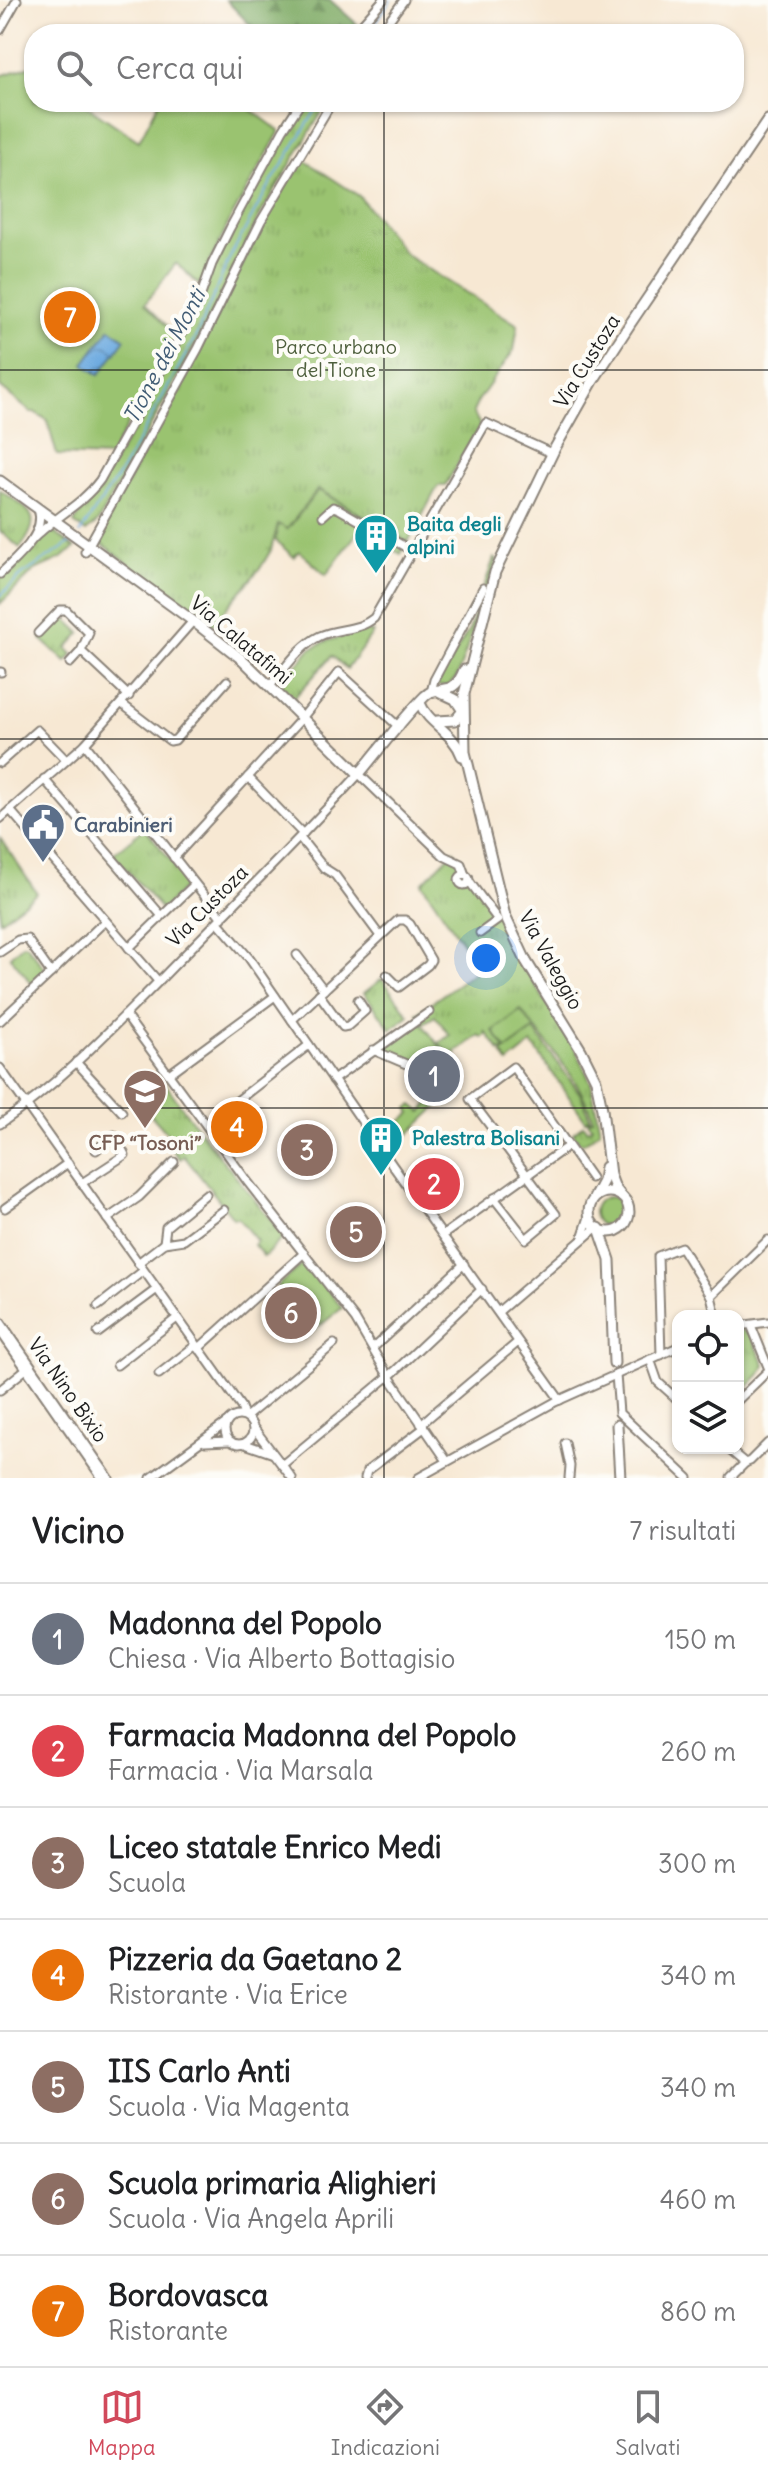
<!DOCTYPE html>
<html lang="it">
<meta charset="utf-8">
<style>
:root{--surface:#fff;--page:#f2f2f2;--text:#202124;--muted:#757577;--line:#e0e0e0;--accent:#d1495b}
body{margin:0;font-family:Delius,sans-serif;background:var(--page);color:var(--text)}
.controls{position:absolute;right:24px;bottom:24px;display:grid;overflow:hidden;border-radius:16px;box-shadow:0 2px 6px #0004}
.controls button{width:72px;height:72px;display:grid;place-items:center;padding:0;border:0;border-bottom:2px solid var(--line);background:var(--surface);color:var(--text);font:40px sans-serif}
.you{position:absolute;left:486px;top:958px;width:28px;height:28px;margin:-20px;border:6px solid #fff;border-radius:50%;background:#1a73e8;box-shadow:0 0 0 12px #1a73e833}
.badge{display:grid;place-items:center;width:52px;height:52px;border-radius:50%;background:var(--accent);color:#fff;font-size:26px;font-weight:700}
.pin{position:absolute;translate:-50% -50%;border:4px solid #fff;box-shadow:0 2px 8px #0006}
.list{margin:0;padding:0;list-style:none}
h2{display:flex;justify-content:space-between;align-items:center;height:104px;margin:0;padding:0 32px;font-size:34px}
h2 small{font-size:26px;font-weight:400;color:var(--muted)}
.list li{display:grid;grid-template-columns:52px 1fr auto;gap:24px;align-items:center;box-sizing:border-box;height:112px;padding:0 32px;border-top:2px solid var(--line)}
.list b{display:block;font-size:30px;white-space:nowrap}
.list p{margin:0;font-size:26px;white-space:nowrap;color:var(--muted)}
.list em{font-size:26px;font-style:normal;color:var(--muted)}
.icon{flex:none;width:44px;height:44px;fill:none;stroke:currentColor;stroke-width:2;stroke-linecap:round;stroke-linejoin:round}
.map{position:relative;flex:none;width:768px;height:1478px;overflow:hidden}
.search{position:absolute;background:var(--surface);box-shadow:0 2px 6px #0004;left:24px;right:24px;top:24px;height:88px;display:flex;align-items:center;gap:20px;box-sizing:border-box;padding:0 28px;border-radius:32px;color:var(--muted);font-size:30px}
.sheet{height:888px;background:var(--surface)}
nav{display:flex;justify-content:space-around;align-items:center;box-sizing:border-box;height:112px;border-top:2px solid var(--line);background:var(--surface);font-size:22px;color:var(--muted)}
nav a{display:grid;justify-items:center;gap:4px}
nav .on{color:var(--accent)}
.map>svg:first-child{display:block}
.green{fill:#9ac36f;stroke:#5b7046;stroke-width:2}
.forest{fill:url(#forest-firs);stroke:#4c623f;stroke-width:2}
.park{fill:url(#park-tufts);stroke:#5b7046;stroke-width:2}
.water{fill:url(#water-waves);stroke:#45647e;stroke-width:2}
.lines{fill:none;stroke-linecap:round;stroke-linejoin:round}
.stream{stroke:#6eabe0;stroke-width:2}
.minor-casing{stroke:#8a8278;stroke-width:11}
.major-casing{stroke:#8a8278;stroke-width:13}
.minor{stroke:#fff;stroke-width:7}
.major{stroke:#fff;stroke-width:9}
.grid{fill:none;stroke:#1c1c1c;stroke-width:2;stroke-opacity:0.55}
.labels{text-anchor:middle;stroke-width:8;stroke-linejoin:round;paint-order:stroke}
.park-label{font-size:20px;fill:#4e5f3d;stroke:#fdfcf7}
.street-label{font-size:20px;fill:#1c1c1c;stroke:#fdfcf7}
.culture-label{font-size:20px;font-weight:bold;fill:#0d838f;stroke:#fdfcf7;text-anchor:start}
.service-label{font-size:20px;font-weight:bold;fill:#4e5e75;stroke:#fdfcf7;text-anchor:start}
.education-label{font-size:20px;font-weight:bold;fill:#785e54;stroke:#fdfcf7}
.water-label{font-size:22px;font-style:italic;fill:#415c74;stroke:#fdfcf7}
</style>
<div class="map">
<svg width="768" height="1478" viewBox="0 0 768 1478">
<defs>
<pattern id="forest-firs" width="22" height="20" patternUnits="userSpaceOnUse" patternTransform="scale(2)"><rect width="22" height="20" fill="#7ba962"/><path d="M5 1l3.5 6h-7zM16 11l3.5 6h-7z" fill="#648950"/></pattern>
<pattern id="park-tufts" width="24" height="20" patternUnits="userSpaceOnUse" patternTransform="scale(2)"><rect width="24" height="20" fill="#9ac36f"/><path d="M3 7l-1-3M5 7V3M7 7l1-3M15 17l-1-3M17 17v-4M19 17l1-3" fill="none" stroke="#84a760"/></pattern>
<pattern id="water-waves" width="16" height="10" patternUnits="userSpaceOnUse" patternTransform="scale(2)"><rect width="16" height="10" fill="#6eabe0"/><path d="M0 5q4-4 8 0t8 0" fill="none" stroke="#5a8ab5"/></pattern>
</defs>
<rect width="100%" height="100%" fill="#fdfcf7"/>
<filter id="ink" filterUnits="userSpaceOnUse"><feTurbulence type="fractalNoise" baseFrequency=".0125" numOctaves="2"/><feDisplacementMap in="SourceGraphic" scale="16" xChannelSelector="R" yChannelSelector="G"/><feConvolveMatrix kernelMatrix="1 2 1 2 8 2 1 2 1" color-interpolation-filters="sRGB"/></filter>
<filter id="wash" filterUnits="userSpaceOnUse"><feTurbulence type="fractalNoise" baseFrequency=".006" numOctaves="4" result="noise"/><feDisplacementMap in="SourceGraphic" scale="32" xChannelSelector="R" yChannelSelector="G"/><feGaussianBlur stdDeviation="1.8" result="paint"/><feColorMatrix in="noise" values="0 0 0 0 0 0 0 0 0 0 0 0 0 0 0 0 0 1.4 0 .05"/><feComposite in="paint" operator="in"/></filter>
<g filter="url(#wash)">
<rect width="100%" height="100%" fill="#f7e8d3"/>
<g class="green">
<polygon points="34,65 34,102 81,102 139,141 159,102 240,102 280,131 230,220 199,285 176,263 145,304 176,335 110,457 57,455 47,420 34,412 32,413 0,387 0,76"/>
<polygon points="318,490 407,542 401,554 358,532 326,575 299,551 294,557 275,540 278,523 288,529"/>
<polygon points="494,558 497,560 457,677 448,686 438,686 437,683 469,630"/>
<polygon points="520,1010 535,1029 507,1050 493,1031"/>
<polygon points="420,1021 466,1080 392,1150 361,1109 377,1129 386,1128 389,1131 411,1113 408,1108 413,1105 422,1112 435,1095 418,1064 407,1063 382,1051"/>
<circle cx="609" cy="1212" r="15"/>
<polygon points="306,1261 342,1308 303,1339 288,1319 283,1321 278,1315 288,1307 277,1286"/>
</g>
<polygon class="forest" points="226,0 330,0 357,24 348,34 259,34"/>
<g class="park">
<path d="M305,102H328L260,215L206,325L98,522L86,532L74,523C168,392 217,236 305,102Z"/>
<polygon points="301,158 359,196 406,255 518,325 514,350 478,401 473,412 480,425 445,486 438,486 408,542 318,489 287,529 278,524 271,550 261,567 212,626 101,543 104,525 214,322 266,217"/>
<path d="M0,490C28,510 46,515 20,548L0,531Z"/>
<polygon points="45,531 55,533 75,548 60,559 35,570 0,604 0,578"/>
<polygon points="63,616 81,633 67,648 73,654 66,662 41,639"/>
<polygon points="366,630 373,633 347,669 332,656 293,699 280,685 310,649 327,641"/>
<polygon points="145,828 188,883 162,910 113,854"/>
<polygon points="0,838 37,893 0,921"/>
<path d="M454,851L503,921L516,954L576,1050L591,1083L600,1131L584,1143L579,1142L573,1133L583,1125L589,1130L592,1127L588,1122L593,1119C577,1073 548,1047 521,1010L493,1031L505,1049L500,1051L485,1031L486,1035L482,1038L479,1035L455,1053L457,1057L453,1061L439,1043L450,1035L435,1016L424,1023L417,1013L480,968L422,883Z"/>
<polygon points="23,944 27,945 45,969 45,974 33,985 10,956"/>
<polygon points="382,979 409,1015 391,1029 364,993"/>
<polygon points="534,1030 581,1095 590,1119 586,1121 532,1044 508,1063 502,1053"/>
<path d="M165,1083C202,1138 244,1185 284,1237L264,1257L254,1245L257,1241L237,1217L234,1219L184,1156L180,1159L171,1148L175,1142L142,1105Z"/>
<polygon points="740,1329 751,1335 765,1365 762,1372 741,1394 738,1391"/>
</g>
<polygon class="water" points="110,328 125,339 99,375 84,364"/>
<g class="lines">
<g class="stream">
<polyline points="368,34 391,0"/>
<polyline points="80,533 122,470 197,334 230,257 265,193 321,102"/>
<polyline points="0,596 22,575 73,541"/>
</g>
</g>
</g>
<g filter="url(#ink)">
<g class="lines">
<g class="minor-casing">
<g id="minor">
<polyline points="0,30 17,0"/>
<polyline points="353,34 383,0"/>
<polyline points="379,34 404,0"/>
<polyline points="323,516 333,507 339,509 414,552"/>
<path d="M31,541C52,518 81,506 100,480L197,306L212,264L230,228L283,130L301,102"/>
<polyline points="85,552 198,349 261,221 332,102"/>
<path d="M0,574C16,558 47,534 38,509"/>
<polyline points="38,633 60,610 66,610 89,633 81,651 129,696"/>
<polyline points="70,663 81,651"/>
<polyline points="0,672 1,672"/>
<path d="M270,686C285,669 299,646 320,636C338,628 359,631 374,618L486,423L549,452"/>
<polyline points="431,692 434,680 483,588"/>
<polyline points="122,704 170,741 175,740 227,681"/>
<polyline points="85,744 222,918"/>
<polyline points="0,763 37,730 66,760"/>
<polyline points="248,777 303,834"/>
<polyline points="44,779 161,915"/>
<polyline points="10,810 158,981"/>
<polyline points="0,819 85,744 193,621"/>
<polyline points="300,838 324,868 335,875 380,936"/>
<polyline points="174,858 302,718 339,672 399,727"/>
<circle cx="464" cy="880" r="5"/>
<polyline points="469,881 498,920 480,933"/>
<polyline points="218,922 249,958 393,1166 560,1400"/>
<polyline points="129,948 194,885"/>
<polyline points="0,952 18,940 27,939 51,973 0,1021"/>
<polyline points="297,955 324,990"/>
<polyline points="51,973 105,921"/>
<polyline points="319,994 343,1027 348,1026 365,1011 358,1000"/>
<polyline points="125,1015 247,1181 355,1319 386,1372 447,1461"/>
<polyline points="292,1020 398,920 405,920 410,924 431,960 428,965 399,987 387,975"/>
<polyline points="373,1050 418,1069"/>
<polyline points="76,1062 122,1112"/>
<polyline points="0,1068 241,1407 244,1416"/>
<polyline points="169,1074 275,996"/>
<polyline points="333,1080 429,1012"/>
<path d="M0,1124C59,1084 109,1031 159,981C226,912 294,845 359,774L444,856L461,864L465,875"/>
<polyline points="206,1125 309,1045"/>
<polyline points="82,1183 125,1155 114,1135 96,1150"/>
<polyline points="494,1198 526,1239 556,1214 470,1099 513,1067 591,1178"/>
<polyline points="5,1208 68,1163"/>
<polyline points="107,1219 139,1197 174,1162"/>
<polyline points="443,1235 568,1146"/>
<polyline points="583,1235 590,1214"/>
<polyline points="164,1243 166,1227 206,1194"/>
<polyline points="138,1263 164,1243 184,1240 224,1210"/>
<polyline points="711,1296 768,1240"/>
<polyline points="98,1306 143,1271"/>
<polyline points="498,1312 597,1227"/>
<polyline points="0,1321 109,1478"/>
<polyline points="751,1325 768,1367"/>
<polyline points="738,1326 768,1322"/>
<polyline points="0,1331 102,1478"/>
<polyline points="98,1333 157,1289"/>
<polyline points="373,1348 464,1264"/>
<polyline points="198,1349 304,1253"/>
<polyline points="661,1355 658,1256 681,1247 711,1296 716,1316"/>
<polyline points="650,1359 658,1382 678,1400"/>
<polyline points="117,1365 177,1318"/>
<polyline points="159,1374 196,1345"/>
<polyline points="616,1375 619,1413 688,1478"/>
<polyline points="0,1390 26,1369"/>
<polyline points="738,1400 768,1371"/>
<circle cx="239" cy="1430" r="14"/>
<polyline points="246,1417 334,1344"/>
<polyline points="421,1424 518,1342"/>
<polyline points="253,1427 292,1478"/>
<polyline points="205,1442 229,1441"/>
<polyline points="565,1443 570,1466 569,1478"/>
<polyline points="245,1444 271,1453"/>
<polyline points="727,1448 745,1463 750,1461 768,1443"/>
<polyline points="282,1465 395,1371 482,1289"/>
<polyline points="731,1477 745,1463"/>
<polyline points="151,1478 226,1423"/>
<polyline points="365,1478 367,1471 424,1428"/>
<polyline points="418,1478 555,1402 678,1347"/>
</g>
</g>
<g class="major-casing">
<g id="major">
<path d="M0,481L193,621L244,661L359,774C380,749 402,719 425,696C439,683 453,699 464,670"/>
<polyline points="440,692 455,699 463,711"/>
<path d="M420,703C428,724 453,731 462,756"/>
<polyline points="437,721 455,720 463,711"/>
<circle cx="609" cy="1212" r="20"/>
<polyline points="622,1197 615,1188 610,1175 602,1109 596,1080 581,1050 526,961 505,916 465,752 464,694 495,572 555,448 593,381 630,324 768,120"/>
<polyline points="594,1198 603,1181 605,1167"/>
<polyline points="599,1228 610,1260 614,1363"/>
<polyline points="617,1425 620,1478"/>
</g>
</g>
<use href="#minor" class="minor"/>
<use href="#major" class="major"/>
</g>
</g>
<path class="grid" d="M384,0V34M384,102V1478M0,370H768M0,739H768M0,1108H768"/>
<defs>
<g id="building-pin" transform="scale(2.3)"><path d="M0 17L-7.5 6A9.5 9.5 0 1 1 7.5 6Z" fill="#0f9aa8" stroke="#fdfcf7"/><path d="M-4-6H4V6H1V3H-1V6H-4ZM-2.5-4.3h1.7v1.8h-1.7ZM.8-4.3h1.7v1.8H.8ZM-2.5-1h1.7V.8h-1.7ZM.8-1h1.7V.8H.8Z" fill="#fff"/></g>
<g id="civic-pin" transform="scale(2.3)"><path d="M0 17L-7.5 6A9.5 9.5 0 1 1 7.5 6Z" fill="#5c6f8a" stroke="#fdfcf7"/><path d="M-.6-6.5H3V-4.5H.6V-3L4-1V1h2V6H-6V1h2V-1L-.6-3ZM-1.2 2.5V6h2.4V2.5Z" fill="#fff"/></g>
<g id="school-pin" transform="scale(2.3)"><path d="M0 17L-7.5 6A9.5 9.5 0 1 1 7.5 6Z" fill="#8d6e63" stroke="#fdfcf7"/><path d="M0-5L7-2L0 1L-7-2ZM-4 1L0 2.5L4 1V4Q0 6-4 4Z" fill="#fff"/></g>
</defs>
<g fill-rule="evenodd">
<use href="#building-pin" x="376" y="536"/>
<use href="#civic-pin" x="43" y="825"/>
<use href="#school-pin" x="145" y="1091"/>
<use href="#building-pin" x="381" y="1138"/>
</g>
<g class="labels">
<g class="park-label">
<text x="336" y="354">Parco urbano<tspan x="336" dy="23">del Tione</tspan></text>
</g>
<g class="street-label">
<text transform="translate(587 361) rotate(-58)" y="7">Via Custoza</text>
<text transform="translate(241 640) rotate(40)" y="7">Via Calatafimi</text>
<text transform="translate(207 906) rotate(-45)" y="7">Via Custoza</text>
<text transform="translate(551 960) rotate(61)" y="7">Via Valeggio</text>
<text transform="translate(68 1390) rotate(55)" y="7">Via Nino Bixio</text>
</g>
<g class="culture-label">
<text x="407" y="531">Baita degli<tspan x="407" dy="23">alpini</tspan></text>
<text x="412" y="1145">Palestra Bolisani</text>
</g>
<g class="service-label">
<text x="74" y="832">Carabinieri</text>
</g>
<g class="education-label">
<text x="145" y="1150">CFP “Tosoni”</text>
</g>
<g class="water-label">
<text transform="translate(164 356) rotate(-62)" y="8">Tione dei Monti</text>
</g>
</g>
</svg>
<div class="controls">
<button><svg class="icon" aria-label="locate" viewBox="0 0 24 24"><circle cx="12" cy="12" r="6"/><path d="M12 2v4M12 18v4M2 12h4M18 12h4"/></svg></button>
<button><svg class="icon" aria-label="layers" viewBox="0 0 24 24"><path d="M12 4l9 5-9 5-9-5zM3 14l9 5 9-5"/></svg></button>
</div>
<div class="you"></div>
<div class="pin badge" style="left:434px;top:1076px;background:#6b7280">1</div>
<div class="pin badge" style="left:434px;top:1184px;background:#e0444e">2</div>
<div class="pin badge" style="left:307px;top:1150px;background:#8d6e63">3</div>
<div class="pin badge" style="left:237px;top:1127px;background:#e8710a">4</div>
<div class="pin badge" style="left:356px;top:1232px;background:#8d6e63">5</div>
<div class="pin badge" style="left:291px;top:1313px;background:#8d6e63">6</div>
<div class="pin badge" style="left:70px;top:317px;background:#e8710a">7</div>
<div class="search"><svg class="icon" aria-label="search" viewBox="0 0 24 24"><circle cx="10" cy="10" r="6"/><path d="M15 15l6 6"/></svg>Cerca qui</div>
</div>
<section class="sheet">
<h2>Vicino<small>7 risultati</small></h2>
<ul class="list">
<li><span class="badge" style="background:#6b7280">1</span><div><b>Madonna del Popolo</b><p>Chiesa · Via Alberto Bottagisio</p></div><em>150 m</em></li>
<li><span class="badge" style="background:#e0444e">2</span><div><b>Farmacia Madonna del Popolo</b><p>Farmacia · Via Marsala</p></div><em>260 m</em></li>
<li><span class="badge" style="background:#8d6e63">3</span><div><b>Liceo statale Enrico Medi</b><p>Scuola</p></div><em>300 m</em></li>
<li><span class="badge" style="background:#e8710a">4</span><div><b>Pizzeria da Gaetano 2</b><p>Ristorante · Via Erice</p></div><em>340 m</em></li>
<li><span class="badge" style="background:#8d6e63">5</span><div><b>IIS Carlo Anti</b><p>Scuola · Via Magenta</p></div><em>340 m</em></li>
<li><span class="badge" style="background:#8d6e63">6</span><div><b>Scuola primaria Alighieri</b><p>Scuola · Via Angela Aprili</p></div><em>460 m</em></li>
<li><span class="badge" style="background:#e8710a">7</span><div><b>Bordovasca</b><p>Ristorante</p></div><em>860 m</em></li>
</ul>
</section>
<nav>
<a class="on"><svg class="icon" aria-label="map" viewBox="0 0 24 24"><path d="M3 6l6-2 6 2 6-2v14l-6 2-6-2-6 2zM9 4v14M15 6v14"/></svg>Mappa</a>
<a><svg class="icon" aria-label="directions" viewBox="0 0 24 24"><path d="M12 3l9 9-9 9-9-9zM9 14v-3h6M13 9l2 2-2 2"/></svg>Indicazioni</a>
<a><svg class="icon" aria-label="saved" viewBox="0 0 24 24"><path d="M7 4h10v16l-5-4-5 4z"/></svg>Salvati</a>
</nav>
